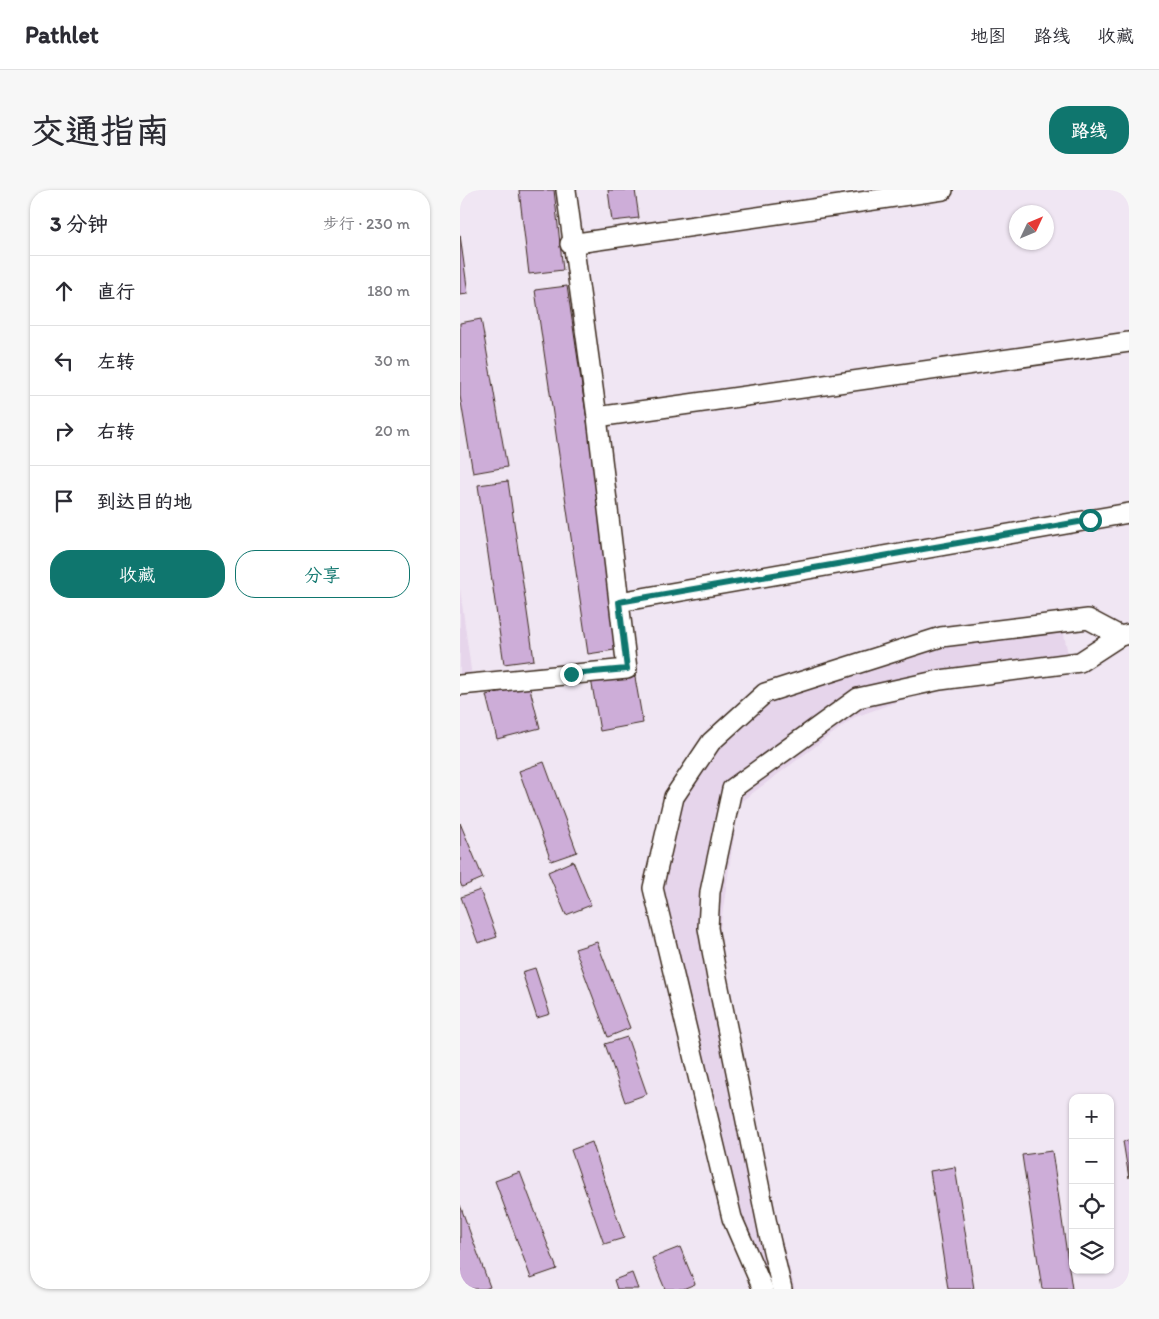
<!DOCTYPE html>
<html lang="zh">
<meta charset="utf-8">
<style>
:root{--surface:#fff;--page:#f7f7f7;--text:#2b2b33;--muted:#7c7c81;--line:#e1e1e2;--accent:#0f766e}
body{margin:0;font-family:Itim,"LXGW WenKai TC",sans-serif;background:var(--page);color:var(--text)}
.controls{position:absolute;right:15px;bottom:15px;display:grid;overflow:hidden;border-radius:10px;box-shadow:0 1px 4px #0004}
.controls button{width:45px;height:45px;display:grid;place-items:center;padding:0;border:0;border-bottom:1px solid var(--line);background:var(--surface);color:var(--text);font:25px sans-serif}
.compass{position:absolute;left:549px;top:15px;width:45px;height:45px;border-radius:50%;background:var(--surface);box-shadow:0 1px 4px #0004;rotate:46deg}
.stop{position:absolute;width:15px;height:15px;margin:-11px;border:4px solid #0f766e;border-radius:50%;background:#fff}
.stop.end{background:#0f766e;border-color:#fff;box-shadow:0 1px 5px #0008}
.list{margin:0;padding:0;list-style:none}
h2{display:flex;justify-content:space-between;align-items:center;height:65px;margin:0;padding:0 20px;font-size:21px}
h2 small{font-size:16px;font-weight:400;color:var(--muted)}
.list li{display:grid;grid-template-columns:32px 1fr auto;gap:15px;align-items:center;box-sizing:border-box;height:70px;padding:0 20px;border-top:1px solid var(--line)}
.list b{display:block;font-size:19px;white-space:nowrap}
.list em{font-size:16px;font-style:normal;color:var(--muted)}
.actions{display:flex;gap:10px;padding:15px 20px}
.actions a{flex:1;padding:11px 0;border:1px solid var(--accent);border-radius:20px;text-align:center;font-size:18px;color:var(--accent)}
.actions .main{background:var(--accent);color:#fff}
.icon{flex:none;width:28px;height:28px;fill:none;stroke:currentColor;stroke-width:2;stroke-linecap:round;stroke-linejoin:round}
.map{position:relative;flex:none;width:669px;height:1099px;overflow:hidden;border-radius:20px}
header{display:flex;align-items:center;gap:30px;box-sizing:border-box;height:70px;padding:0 25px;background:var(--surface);border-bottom:1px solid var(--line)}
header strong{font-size:24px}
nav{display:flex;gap:28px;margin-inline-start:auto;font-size:18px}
.intro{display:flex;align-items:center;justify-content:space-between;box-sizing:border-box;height:120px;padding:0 30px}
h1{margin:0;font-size:35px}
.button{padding:12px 22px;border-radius:20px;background:var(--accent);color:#fff;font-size:18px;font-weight:700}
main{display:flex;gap:30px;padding:0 30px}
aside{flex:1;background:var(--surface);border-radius:20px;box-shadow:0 1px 4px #0004}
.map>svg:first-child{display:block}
.built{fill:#e6d5eb}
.building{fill:#cdadd8;stroke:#3b2a1e}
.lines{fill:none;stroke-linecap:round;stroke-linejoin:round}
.minor-casing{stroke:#3b2a1e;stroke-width:22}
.minor{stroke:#fff;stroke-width:19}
.route{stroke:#0f766e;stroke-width:6}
</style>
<header>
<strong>Pathlet</strong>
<nav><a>地图</a><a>路线</a><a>收藏</a></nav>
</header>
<div class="intro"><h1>交通指南</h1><a class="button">路线</a></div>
<main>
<aside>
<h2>3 分钟<small>步行 · 230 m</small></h2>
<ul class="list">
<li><svg class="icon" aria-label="ahead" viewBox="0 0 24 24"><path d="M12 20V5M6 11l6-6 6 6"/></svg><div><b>直行</b></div><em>180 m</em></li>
<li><svg class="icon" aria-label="left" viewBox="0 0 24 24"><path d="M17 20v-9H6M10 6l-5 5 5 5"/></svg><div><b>左转</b></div><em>30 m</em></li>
<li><svg class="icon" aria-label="right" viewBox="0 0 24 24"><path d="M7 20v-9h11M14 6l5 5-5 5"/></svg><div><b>右转</b></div><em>20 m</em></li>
<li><svg class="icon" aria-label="arrive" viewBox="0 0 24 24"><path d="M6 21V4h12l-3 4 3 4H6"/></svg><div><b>到达目的地</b></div></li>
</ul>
<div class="actions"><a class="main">收藏</a><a>分享</a></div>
</aside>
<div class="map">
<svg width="669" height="1099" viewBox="0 0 669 1099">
<rect width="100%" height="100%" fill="#f0e6f3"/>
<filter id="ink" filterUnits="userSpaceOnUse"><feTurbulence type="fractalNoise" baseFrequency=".02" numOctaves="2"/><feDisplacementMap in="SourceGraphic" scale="10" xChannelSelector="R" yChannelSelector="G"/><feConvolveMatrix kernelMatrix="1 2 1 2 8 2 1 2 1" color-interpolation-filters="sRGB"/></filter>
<g filter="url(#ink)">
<g class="built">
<polygon points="0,399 12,487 0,488"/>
<polygon points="601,430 610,474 494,491 395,527 279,613 259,745 308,999 335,1099 296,1099 188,680 209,599 248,539 302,500 395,469"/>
</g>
<g class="building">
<polygon points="59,0 94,0 103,80 69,84"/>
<polygon points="148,0 175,0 179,28 152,31"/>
<polygon points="0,45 8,104 0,105"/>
<polygon points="107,96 161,459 128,464 75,100"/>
<polygon points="21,129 47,277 13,283 0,206 0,133"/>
<polygon points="48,291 74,470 44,474 18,295"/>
<polygon points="173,476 183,533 140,541 130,483"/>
<polygon points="69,495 80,538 37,549 26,505"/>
<polygon points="84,572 117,662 91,671 59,581"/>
<polygon points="0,633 23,688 2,697 0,692"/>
<polygon points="113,671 131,715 106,725 88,682"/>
<polygon points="20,700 37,747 18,753 1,707"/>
<polygon points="137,752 170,838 148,847 115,759"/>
<polygon points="75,778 90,824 77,828 62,782"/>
<polygon points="167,847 187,904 165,912 145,854"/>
<polygon points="669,950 669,988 663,951"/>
<polygon points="132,952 164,1048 144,1054 111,960"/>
<polygon points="592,961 612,1099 582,1099 562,965"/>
<polygon points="495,977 514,1099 488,1099 470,981"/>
<polygon points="60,982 97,1079 71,1088 35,991"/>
<polygon points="0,1015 30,1097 25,1099 0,1099"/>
<polygon points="220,1057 235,1094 223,1099 205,1099 192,1068"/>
<polygon points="172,1083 178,1099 157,1099 154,1090"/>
</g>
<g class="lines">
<g class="minor-casing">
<g id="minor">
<polyline points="110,54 483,0"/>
<polyline points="137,227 669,152"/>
<polyline points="159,412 669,323"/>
<polyline points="0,495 167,479 137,227 106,0"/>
<polyline points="303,1099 272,1028 193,698 214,607 251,552 305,503 481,447 628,429 660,446 669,444"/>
<polyline points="322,1099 309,1044 257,788 248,738 250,702 272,599 398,508 480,490 620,472 660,446"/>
</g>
</g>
<use href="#minor" class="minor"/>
</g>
</g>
<g class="lines" filter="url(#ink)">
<polyline class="route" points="111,484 167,479 159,412 630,330"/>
</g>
</svg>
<div class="controls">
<button>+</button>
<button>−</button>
<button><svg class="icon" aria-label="locate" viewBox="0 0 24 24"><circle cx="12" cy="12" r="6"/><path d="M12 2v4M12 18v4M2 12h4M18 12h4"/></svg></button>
<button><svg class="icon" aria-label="layers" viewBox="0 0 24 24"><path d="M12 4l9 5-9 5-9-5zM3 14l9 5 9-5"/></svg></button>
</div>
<svg class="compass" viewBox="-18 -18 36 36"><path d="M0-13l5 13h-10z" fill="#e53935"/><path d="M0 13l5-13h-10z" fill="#7c7c81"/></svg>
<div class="stop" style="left:630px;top:330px"></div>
<div class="stop end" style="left:111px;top:484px"></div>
</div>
</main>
